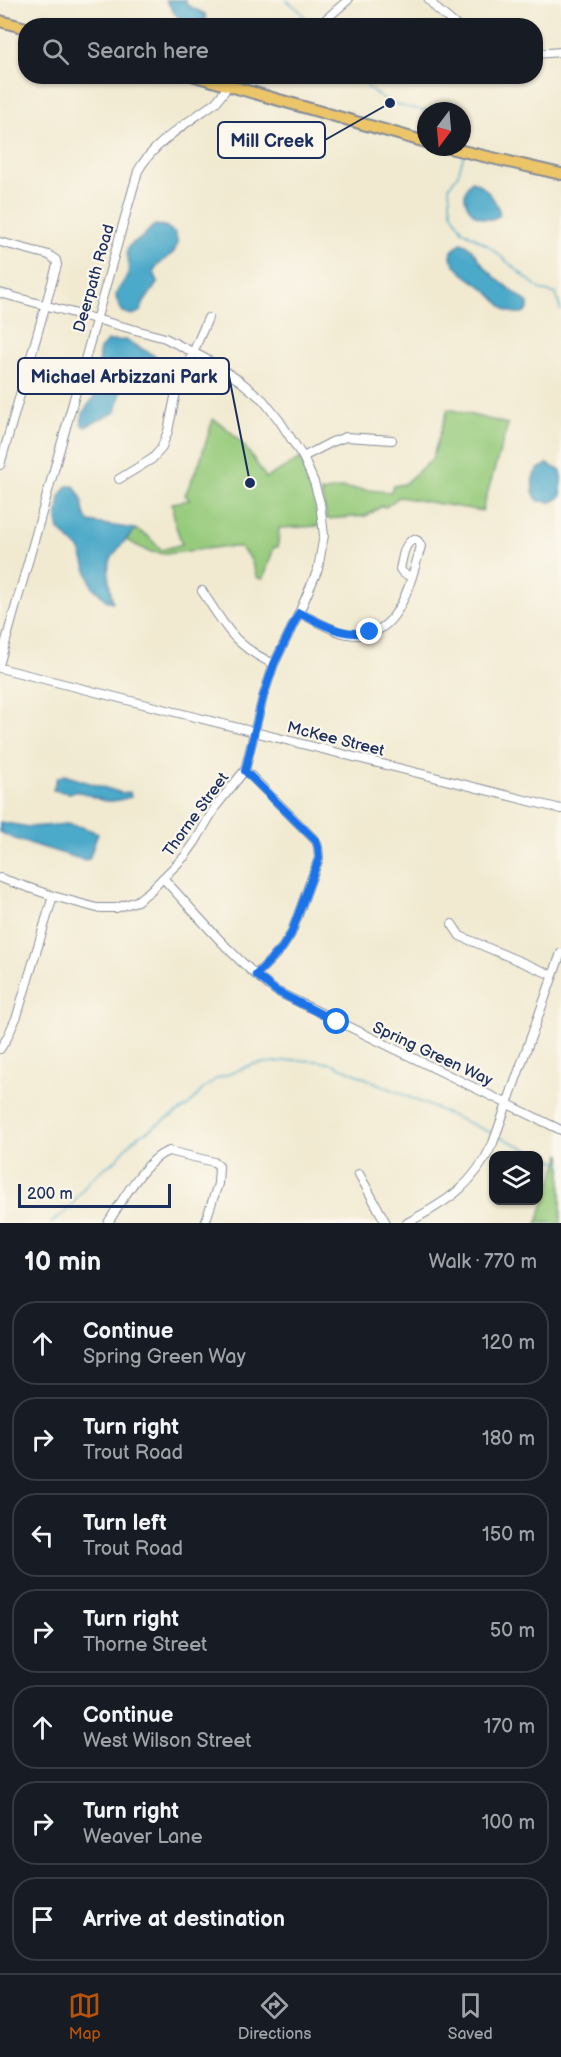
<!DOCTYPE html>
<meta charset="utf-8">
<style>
:root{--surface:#171b24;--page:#20242c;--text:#f1f3f6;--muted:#9ea1a6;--line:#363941;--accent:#b45309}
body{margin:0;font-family:"Balsamiq Sans",sans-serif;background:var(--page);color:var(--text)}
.controls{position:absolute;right:18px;bottom:18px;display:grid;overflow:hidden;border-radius:12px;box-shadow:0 2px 4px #0004}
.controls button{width:54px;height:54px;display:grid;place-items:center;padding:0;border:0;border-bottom:2px solid var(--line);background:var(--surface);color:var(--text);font:30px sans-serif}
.compass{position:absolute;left:417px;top:102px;width:54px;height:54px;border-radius:50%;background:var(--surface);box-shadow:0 2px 4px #0004;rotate:196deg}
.scale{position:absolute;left:18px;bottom:15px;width:153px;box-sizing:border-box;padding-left:6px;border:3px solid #1b2f5e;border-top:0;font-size:16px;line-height:21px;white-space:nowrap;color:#1b2f5e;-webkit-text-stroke:4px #fbf7ec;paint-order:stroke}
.stop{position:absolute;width:18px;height:18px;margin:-14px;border:4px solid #1a73e8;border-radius:50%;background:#fff}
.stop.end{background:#1a73e8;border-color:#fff;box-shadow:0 2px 6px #0008}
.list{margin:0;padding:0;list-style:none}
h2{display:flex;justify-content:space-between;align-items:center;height:78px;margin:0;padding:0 24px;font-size:26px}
h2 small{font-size:20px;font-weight:400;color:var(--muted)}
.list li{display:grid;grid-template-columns:39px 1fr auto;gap:18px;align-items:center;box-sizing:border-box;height:84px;margin:0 12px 12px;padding:0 12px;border:2px solid var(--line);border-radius:24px}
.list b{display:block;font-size:22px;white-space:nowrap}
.list p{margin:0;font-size:20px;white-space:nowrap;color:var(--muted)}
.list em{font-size:20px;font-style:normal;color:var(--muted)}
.icon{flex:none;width:33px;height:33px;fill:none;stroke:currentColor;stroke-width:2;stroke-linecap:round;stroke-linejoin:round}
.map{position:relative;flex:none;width:561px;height:1223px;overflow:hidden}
.search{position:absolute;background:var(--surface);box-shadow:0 2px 4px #0004;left:18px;right:18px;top:18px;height:66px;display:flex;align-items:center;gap:15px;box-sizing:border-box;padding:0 21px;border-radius:24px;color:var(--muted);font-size:22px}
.sheet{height:750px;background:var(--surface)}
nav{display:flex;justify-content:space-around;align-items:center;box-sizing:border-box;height:84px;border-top:2px solid var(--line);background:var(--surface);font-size:16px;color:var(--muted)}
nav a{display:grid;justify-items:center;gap:3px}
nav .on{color:var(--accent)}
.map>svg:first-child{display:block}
.green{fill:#97cb7c;stroke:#597d6d;stroke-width:1.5}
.water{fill:#4ba9c9;stroke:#336c94;stroke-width:1.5}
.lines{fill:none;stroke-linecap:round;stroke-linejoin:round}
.stream{stroke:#4ba9c9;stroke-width:1.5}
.minor-casing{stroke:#868c98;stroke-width:10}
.major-casing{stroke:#868c98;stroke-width:14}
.minor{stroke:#fff;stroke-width:8}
.major{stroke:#edc569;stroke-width:10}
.route{stroke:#1a73e8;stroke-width:8}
.labels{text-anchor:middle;stroke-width:4.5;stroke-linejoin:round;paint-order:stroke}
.street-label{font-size:16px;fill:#1b2f5e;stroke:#fbf7ec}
.leader{fill:none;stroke:#1b2f5e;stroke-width:2}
.callout-dot{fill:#1b2f5e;stroke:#fbf7ec;stroke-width:2}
.callout{fill:#fbf7ec;stroke:#1b2f5e;stroke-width:2}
.callout-label{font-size:18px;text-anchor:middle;font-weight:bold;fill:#1b2f5e}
</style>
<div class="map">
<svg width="561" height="1223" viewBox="0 0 561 1223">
<rect width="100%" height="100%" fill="#fbf7ec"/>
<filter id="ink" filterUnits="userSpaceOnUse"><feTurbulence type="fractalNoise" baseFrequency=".0167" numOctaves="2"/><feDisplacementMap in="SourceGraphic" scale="12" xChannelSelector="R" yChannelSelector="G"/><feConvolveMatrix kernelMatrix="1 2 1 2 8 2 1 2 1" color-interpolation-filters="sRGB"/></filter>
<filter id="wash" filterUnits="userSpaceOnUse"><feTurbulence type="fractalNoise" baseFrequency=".008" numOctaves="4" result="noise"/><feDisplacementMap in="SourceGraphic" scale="24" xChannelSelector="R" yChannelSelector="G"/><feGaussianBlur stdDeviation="1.35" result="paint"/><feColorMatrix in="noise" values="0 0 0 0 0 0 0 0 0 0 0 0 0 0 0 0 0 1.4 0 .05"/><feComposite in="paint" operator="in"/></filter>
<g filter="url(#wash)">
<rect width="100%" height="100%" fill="#f1ead1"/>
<g class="green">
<polygon points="448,409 508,424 482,511 399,497 386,507 382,506 366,516 327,519 321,492 343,488 391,492 393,486 404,484 432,459"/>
<path d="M213,419C236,432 252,455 266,478L301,458L318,504L321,526L279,528L278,547H274L264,578L261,579L257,577L250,558L240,547H221L164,554L147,551L126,540L135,529L148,536L161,550L182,544L175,524L172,503L190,500L185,495L200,461Z"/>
<polygon points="561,1154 561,1223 537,1223"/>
</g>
<g class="water">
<polygon points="166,0 185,0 187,5 205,14 206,19 201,25 187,25 175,14"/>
<path d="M472,181C485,185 498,202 500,215C479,231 452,198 472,181Z"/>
<path d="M155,225L165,226L175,233L178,243L174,252L155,268L154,272L158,282L143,304L140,312L132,315L123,312C109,290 119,293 128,274C131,267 126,258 127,250C129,243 136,242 141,238C147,234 148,229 155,225Z"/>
<path d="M461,243C472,246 475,253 481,262C493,279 513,290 528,303V309C523,315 513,314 506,310C500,306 495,298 489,293C477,281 457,274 451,257L452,251Z"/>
<path d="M126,340L155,356L159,365L156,374L145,380L125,381L122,387L116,412L85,427L82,425C79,411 92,403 98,391C104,381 100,374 99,363C98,359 99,353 100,349L108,341Z"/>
<path d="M547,464L561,471V496L552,502L539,501C531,495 530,477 538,469C539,469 546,465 547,464Z"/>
<path d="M67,486H74L82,499L84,513L89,522L135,529C108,562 103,558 113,602L106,600L92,586L80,550L59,530L57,519L60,497Z"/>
<path d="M64,775L122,793L130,792L131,797C122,799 116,802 107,801C93,800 83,788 69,793L53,790L57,778Z"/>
<polygon points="0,822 29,827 67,824 82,827 98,833 89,859 84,860 15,839 0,832"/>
</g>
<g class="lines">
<g class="stream">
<polyline points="286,0 298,9 312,26"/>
<path d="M366,76L368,88C391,106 402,107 429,111"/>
<polyline points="462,121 464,122 468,134 466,148"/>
<polyline points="464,155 458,174 449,187 451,211 462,230 487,245 541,290 556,294 561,311"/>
<polyline points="498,1136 561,1164"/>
<polyline points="51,1223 68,1210 89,1181 104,1168 114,1162 134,1139 188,1106 205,1087 216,1079 254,1064 296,1060 317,1061 333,1064 494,1134"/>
</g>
</g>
</g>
<g filter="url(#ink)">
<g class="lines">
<g class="minor-casing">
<g id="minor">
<polyline points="429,0 438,10 457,26"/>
<polyline points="318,26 348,0"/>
<polyline points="536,54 561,52"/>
<polyline points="0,242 49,255 56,260 57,265 0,465"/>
<polyline points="0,293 165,338 206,359 240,381 263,400 279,420 303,457 314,482 320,503 324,535 318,569 299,613 274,664 263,697 245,770 216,806 195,842 185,856 150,891 137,901 116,908 97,908 53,896 0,878"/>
<polyline points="303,457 332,442 346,437 392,440"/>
<polyline points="119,479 152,459 161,449 168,431 176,392 208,318"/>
<path d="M202,591C226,627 233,645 274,664"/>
<path d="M299,613C312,619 324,626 337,631C396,652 409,587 421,546L418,541L414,539C403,544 403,558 400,569L403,573L412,577"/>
<path d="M0,662L138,171C153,143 190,121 216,102L224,92L232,76"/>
<polyline points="0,668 561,809"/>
<polyline points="245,770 316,841 318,847 319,858 291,934 282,948 256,975"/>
<path d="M163,878C199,917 234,960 276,991L561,1130"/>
<polyline points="452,924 460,936 552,975"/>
<polyline points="0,1049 7,1038 17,1016 53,896"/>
<polyline points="359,1174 386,1223"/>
<path d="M108,1223C120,1203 147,1157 169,1151L214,1162L219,1166L218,1184L205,1223"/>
<path d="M407,1223C448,1201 473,1186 493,1143L561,953"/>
</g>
</g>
<g class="major-casing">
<g id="major">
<polyline points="0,21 26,28"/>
<polyline points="195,76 426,142"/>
<polyline points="445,147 561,174"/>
</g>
</g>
<use href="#minor" class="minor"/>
<use href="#major" class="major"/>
</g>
</g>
<g class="lines" filter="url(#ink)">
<path class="route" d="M337,1022L276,991L256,975L282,948L291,934L319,858L318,847L316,841L245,771L263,697L274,664L299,613C325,625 341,637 370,632"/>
</g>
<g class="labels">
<g class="street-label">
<text transform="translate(93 278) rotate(-74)" y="6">Deerpath Road</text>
<text transform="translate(336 738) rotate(14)" y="6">McKee Street</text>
<text transform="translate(195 814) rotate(-54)" y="6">Thorne Street</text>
<text transform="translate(433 1053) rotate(25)" y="6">Spring Green Way</text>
</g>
</g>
<path class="leader" d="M390 103L325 140M250 483L229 376"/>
<g class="callout-dot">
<circle cx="390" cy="103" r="6"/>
<circle cx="250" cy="483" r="6"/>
</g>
<g class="callout">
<rect x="218" y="122" width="107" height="36" rx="6"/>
<rect x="18" y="358" width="211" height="36" rx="6"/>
</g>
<g class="callout-label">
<text x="272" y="147">Mill Creek</text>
<text x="124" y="383">Michael Arbizzani Park</text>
</g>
</svg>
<div class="controls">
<button><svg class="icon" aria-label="layers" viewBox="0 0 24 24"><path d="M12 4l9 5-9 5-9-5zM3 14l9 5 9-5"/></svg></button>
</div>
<svg class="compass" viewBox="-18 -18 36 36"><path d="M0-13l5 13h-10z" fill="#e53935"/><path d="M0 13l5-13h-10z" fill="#9ea1a6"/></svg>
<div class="scale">200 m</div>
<div class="stop" style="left:337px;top:1022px"></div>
<div class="stop end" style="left:370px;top:632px"></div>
<div class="search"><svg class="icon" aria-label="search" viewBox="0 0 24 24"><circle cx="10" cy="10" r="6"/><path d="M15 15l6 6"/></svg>Search here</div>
</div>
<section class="sheet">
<h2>10 min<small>Walk · 770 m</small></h2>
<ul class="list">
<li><svg class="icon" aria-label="ahead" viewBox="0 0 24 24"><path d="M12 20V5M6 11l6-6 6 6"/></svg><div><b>Continue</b><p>Spring Green Way</p></div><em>120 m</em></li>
<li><svg class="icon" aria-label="right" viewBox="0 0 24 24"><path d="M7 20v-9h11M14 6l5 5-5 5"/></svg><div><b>Turn right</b><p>Trout Road</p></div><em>180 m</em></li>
<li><svg class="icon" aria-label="left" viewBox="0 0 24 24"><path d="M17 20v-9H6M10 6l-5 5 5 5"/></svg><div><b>Turn left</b><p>Trout Road</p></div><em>150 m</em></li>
<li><svg class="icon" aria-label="right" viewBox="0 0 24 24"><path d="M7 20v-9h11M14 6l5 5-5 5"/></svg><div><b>Turn right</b><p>Thorne Street</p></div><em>50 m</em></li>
<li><svg class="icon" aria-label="ahead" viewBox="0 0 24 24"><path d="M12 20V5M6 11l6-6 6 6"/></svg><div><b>Continue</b><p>West Wilson Street</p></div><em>170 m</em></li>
<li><svg class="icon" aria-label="right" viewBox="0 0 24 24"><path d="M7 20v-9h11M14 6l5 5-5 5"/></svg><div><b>Turn right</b><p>Weaver Lane</p></div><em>100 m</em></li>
<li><svg class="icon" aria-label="arrive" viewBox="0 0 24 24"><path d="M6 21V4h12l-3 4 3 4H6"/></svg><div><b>Arrive at destination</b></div></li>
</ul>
</section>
<nav>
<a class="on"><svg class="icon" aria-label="map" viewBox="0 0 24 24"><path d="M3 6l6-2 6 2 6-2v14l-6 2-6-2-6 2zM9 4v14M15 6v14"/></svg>Map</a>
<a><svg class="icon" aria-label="directions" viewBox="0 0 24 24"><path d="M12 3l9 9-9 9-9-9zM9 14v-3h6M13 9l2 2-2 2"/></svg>Directions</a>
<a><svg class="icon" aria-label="saved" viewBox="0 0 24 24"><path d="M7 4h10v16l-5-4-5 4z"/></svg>Saved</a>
</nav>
